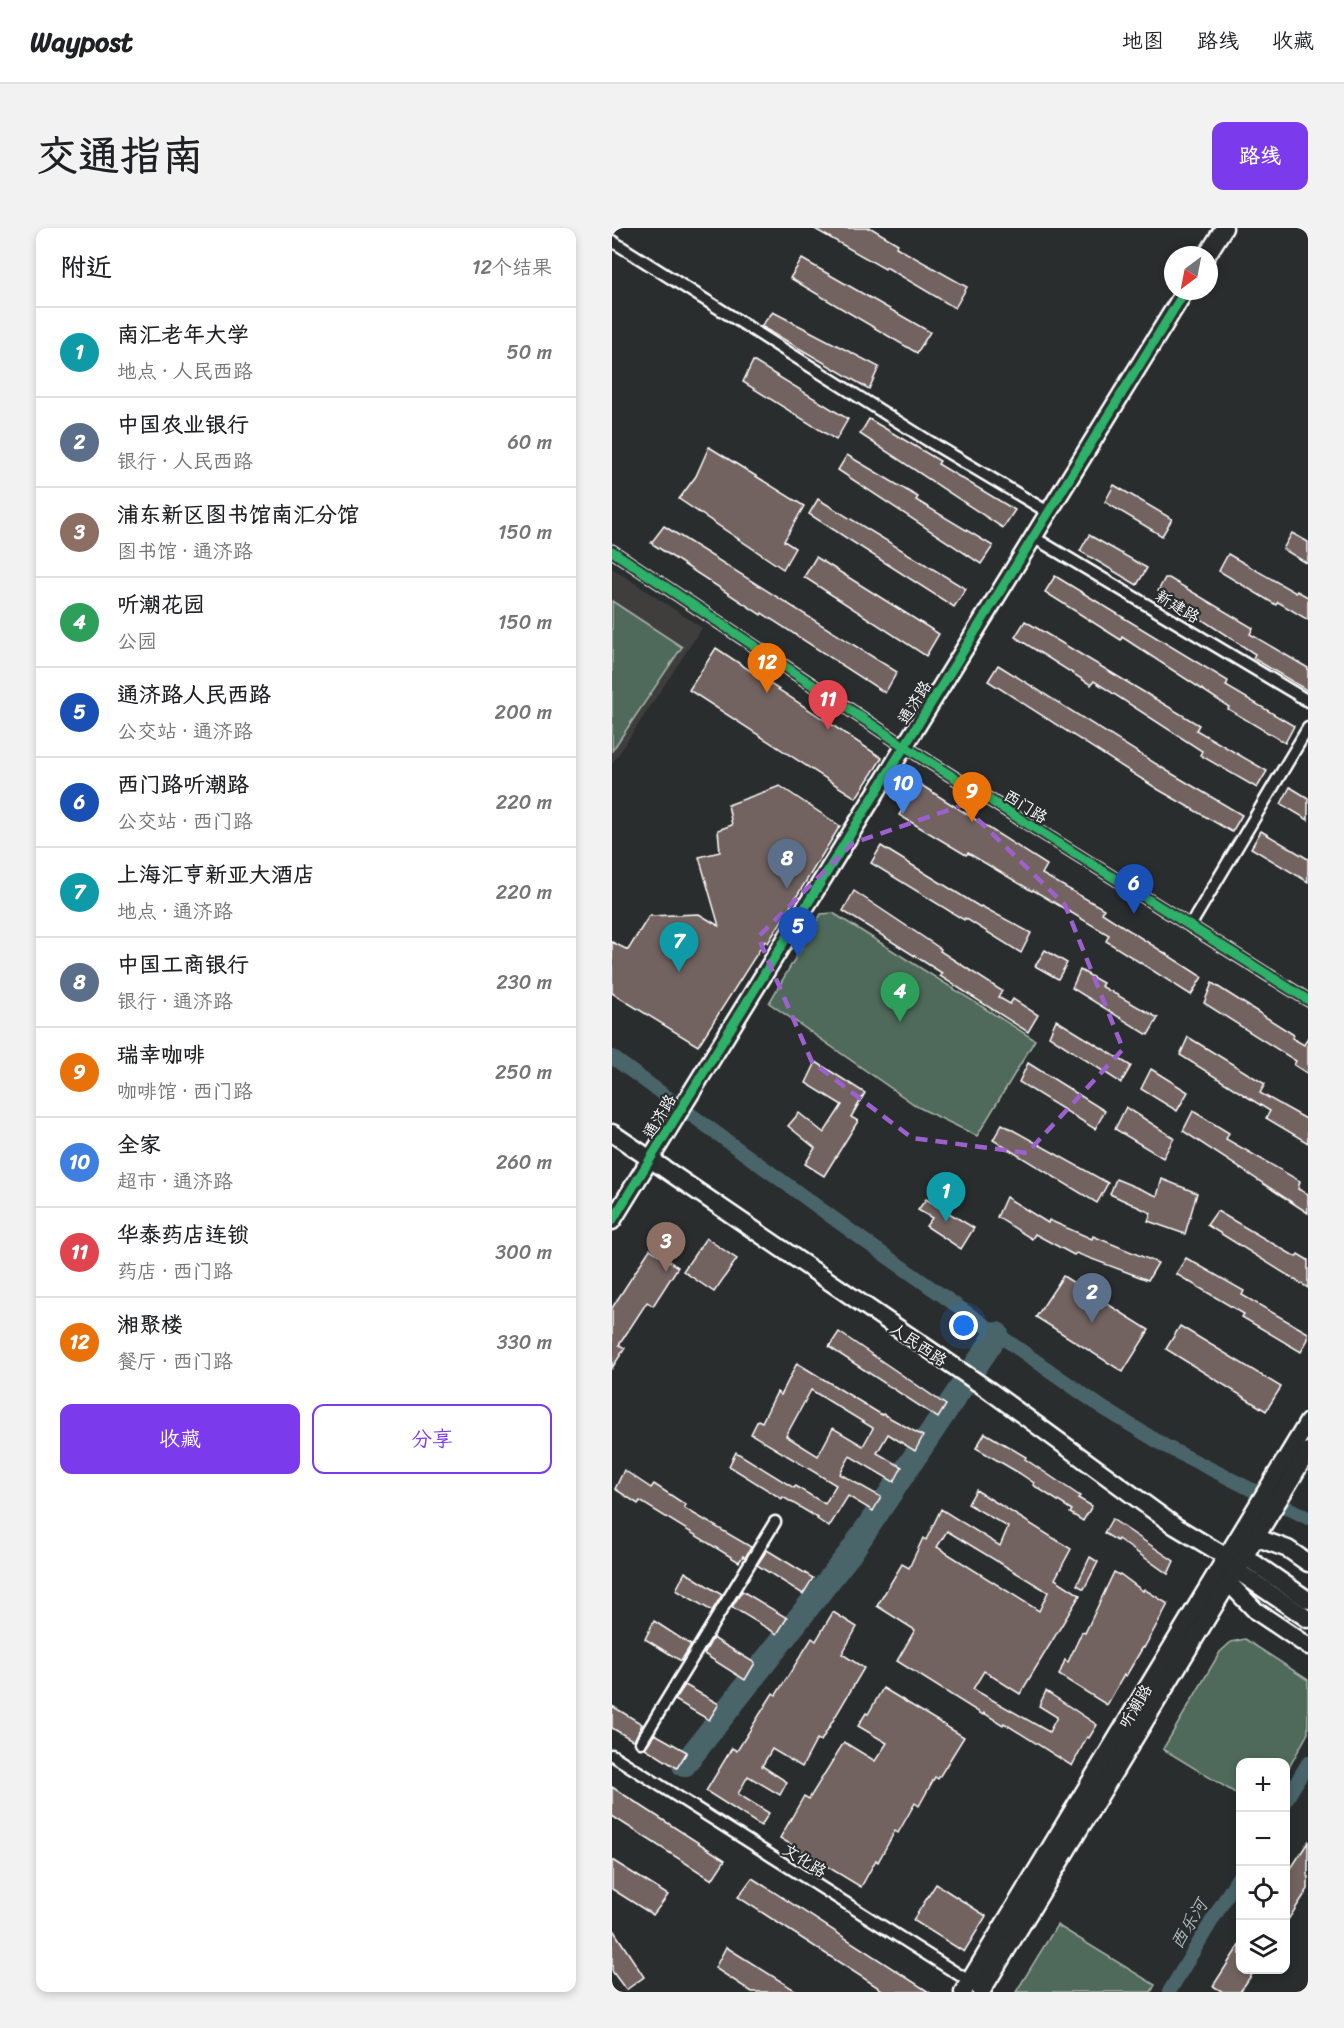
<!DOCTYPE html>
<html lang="zh">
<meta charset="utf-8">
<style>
:root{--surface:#fff;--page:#f2f2f2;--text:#202124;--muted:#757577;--line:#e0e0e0;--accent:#7c3aed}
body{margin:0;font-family:Sriracha,"LXGW WenKai TC",sans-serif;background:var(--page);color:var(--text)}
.controls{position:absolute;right:18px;bottom:18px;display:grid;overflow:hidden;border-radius:12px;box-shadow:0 3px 9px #0003}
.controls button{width:54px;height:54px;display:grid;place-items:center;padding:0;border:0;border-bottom:2px solid var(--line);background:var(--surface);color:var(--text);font:30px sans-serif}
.compass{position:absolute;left:552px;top:18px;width:54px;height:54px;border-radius:50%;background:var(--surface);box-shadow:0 3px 9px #0003;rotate:212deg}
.you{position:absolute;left:352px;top:1098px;width:21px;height:21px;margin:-15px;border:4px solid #fff;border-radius:50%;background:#1a73e8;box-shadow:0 0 0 9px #1a73e833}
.badge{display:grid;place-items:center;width:39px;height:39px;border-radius:50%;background:var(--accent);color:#fff;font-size:20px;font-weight:700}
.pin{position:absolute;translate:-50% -50px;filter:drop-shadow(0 2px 3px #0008)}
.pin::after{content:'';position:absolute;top:32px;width:21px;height:18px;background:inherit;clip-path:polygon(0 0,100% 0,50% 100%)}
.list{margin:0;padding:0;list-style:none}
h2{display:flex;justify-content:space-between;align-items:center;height:78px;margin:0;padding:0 24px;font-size:26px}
h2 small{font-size:20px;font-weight:400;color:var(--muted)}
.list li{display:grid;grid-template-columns:39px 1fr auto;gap:18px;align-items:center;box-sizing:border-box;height:90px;padding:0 24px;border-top:2px solid var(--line)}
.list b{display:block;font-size:22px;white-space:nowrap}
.list p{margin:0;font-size:20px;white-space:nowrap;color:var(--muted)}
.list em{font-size:20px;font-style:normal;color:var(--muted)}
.actions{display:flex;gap:12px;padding:18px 24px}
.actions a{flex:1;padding:14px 0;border:2px solid var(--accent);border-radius:12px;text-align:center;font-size:21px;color:var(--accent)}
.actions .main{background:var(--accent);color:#fff}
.icon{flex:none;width:33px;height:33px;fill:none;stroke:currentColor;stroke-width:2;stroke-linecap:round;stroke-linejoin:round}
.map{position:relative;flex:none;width:696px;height:1764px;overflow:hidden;border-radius:12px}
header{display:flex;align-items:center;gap:36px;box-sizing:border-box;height:84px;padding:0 30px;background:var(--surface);border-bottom:2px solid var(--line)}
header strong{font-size:28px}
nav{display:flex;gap:33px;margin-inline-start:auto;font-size:21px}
.intro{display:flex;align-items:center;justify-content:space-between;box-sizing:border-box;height:144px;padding:0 36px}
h1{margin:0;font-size:42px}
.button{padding:15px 27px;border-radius:12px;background:var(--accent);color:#fff;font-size:21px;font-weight:700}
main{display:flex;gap:36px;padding:0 36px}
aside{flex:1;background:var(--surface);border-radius:12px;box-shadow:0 3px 9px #0003}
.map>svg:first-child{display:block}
.built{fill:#403e3d}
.green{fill:#506b5a;stroke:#a8b5ac;stroke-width:1.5}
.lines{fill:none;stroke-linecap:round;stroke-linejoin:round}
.canal{stroke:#48656b;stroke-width:14}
.river{stroke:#48656b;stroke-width:24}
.building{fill:#726460;stroke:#fff;stroke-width:1.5;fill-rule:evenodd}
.street-casing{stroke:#fff;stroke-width:15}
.secondary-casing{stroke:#fff;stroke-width:21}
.street{stroke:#2a2d2e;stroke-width:10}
.secondary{stroke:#2a2d2e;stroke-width:16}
.cycleway-casing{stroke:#2a2d2e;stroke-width:13}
.cycleway{stroke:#2db169;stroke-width:9}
.marked{fill:none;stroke:#9c61cf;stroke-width:4.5;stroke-dasharray:12 8;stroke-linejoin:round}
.labels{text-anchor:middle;stroke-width:4.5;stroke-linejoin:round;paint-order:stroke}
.street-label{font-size:16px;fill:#fff;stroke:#2a2d2e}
.water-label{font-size:18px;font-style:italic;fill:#adbabc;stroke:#2a2d2e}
</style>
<header>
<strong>Waypost</strong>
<nav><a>地图</a><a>路线</a><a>收藏</a></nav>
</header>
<div class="intro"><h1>交通指南</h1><a class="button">路线</a></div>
<main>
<aside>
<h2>附近<small>12个结果</small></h2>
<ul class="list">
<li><span class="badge" style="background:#0f9aa8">1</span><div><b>南汇老年大学</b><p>地点 · 人民西路</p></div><em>50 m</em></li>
<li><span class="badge" style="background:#5c6f8a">2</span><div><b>中国农业银行</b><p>银行 · 人民西路</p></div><em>60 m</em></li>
<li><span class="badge" style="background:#8d6e63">3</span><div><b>浦东新区图书馆南汇分馆</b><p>图书馆 · 通济路</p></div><em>150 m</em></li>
<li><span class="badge" style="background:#2e9e5b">4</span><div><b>听潮花园</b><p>公园</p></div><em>150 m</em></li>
<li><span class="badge" style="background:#1a4fb4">5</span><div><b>通济路人民西路</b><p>公交站 · 通济路</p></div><em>200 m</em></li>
<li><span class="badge" style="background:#1a4fb4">6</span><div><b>西门路听潮路</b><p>公交站 · 西门路</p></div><em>220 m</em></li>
<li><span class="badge" style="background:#0f9aa8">7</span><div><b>上海汇亨新亚大酒店</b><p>地点 · 通济路</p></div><em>220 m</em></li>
<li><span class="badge" style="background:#5c6f8a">8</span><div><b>中国工商银行</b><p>银行 · 通济路</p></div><em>230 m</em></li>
<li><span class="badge" style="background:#e8710a">9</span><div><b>瑞幸咖啡</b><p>咖啡馆 · 西门路</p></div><em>250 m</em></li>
<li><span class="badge" style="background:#3f7fe0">10</span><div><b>全家</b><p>超市 · 通济路</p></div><em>260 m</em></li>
<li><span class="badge" style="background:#e0444e">11</span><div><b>华泰药店连锁</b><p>药店 · 西门路</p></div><em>300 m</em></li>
<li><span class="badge" style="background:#e8710a">12</span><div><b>湘聚楼</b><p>餐厅 · 西门路</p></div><em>330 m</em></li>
</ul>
<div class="actions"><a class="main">收藏</a><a>分享</a></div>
</aside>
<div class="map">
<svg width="696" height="1764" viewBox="0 0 696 1764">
<rect width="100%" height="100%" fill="#2a2d2e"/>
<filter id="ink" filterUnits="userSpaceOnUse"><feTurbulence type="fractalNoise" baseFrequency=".0167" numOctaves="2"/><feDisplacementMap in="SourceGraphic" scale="12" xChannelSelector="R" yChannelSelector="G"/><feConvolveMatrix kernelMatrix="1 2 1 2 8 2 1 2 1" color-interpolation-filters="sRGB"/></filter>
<g filter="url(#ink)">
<polygon class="built" points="0,340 90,400 0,536"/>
<g class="green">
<polygon points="0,373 70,419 0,523"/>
<polygon points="221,685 423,812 365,908 306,879 157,775 209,686"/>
<polygon points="633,1411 696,1452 696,1505 674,1545 674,1534 628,1534 628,1568 551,1521 608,1424 619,1414"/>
<polygon points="445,1697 543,1757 539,1764 404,1764"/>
</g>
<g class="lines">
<g class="canal">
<polyline points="0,829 254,1014 491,1180 553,1218 696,1290"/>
<polyline points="674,1572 696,1535"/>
<polyline points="557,1764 628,1646"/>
</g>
<polyline class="river" points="72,1537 239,1324 385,1106"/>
</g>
<g class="building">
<polygon points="201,0 259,0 286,16 284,19 355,59 343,80 274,39 273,41"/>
<polygon points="190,31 318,104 305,125 178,50"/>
<polygon points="161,84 267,139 257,161 149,98"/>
<polygon points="141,133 236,191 224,212 131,154"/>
<polygon points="257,191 328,233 326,236 403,282 391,300 248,206"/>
<polygon points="97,219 192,278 172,313 183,320 171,341 67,271 84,248"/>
<polygon points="235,227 306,269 304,272 381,318 369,336 226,242"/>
<polygon points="502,257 560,291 550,308 493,274"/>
<polygon points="206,271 354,361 342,379 197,286"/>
<polygon points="52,298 285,444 273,465 150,385 149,387 39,315"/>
<polygon points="680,305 696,314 696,336 671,321"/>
<polygon points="477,307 535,340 525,357 468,323"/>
<polygon points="616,326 684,365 685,363 696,369 696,392 666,374 664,377 607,343"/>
<polygon points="204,329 327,406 314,428 192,349"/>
<polygon points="443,348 616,453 614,458 682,498 673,515 616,481 617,479 510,409 509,412 433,364"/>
<polygon points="553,350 557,350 641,400 638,406 696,440 696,463 641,430 643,426 546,363"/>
<polygon points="413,393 587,497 584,502 655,543 645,560 588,527 590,523 482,453 479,457 403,409"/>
<polygon points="104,420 270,530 244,570 77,462"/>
<polygon points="386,437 557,544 630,587 620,604 547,562 376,453"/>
<polygon points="306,555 435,637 430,646 492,681 490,685 590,749 579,767 494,713 497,707 421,662 420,663 356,625 354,627 287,587"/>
<polygon points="168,558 228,598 156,715 153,713 86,818 0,765 0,714 16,722 37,688 87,686 107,698 87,629 108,624 106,602 120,597 116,577"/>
<polygon points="678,559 696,570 696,592 669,576"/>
<polygon points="649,603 696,631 696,654 639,620"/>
<polygon points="269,618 368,679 369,678 419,705 409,725 353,690 352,692 259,635"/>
<polygon points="242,663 329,721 328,723 390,763 386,769 398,776 401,771 426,787 416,804 328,748 330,745 231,683"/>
<polygon points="433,722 455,735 446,751 423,738"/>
<polygon points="468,742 491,755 489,758 546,790 536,807 460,760"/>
<polygon points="600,755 682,807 680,810 692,817 696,809 696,846 682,837 684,833 592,775"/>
<polygon points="444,792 519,838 509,855 437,808"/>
<polygon points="576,809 653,856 648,865 696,892 696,915 654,890 658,883 568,827"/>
<polygon points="204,834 253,865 239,889 246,893 212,948 193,936 203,920 176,898 187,885 212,905 230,877 194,855"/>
<polygon points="416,835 493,883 483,901 407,854"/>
<polygon points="539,841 576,864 565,883 529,861"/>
<polygon points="514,879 562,910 551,930 503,901"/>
<polygon points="581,883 617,905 614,911 688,953 686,961 696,966 696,985 571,903"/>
<polygon points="390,896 496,955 485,975 381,912"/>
<polygon points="504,951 545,968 550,951 585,965 573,1006 536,993 539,985 498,966"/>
<polygon points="394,969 436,995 437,992 480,1011 481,1008 546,1035 536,1052 464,1025 462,1027 423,1006 420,1011 385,989"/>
<polygon points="314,971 362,1000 349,1021 314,998 320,990 306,982"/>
<polygon points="605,983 684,1029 686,1026 696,1032 696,1060 595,997"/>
<polygon points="94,1010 125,1031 102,1064 71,1043"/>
<polygon points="38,1021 66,1039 41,1078 35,1074 7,1117 13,1120 0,1140 0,1080"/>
<polygon points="574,1030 632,1063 630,1067 696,1105 696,1111 689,1124 630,1089 632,1086 564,1046"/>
<polygon points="451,1048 537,1102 511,1144 424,1089"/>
<polygon points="568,1098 669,1159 654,1183 554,1121"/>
<polygon points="227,1104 334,1177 326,1190 217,1119"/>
<path d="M185,1135L270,1187L271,1186L311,1208L303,1223L276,1206L265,1225L290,1239L282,1254L238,1228L228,1246L269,1269L261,1283L236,1268L217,1299L205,1291L206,1290L171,1269L170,1271L117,1238L124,1224L182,1260L183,1258L213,1276L224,1257L139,1206L146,1192L150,1194L165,1164L169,1167ZM199,1162L261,1200L251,1218L221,1200L206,1228L174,1208Z"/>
<polygon points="373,1205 414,1229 413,1231 468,1268 466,1270 480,1278 471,1293 458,1285 460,1282 421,1257 422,1255 407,1245 364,1220"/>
<polygon points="12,1242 39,1260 42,1256 74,1277 72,1280 139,1319 133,1330 131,1328 127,1334 28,1273 26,1276 3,1261"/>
<path d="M364,1262L459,1321L443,1351L468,1367L408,1466L372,1443L361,1461L437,1504L445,1489L427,1478L434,1463L485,1497L477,1510L475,1509L460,1538L392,1495L391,1497L372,1485L371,1487L285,1433L303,1402L265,1378L290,1336L297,1340L311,1310L314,1312L329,1281L388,1318L396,1299L356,1276ZM335,1303L436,1364L427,1383L325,1319Z"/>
<polygon points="500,1291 562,1333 556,1346 506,1311 505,1313 492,1305"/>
<polygon points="155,1322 201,1350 191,1366 145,1337"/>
<polygon points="478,1329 486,1334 472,1361 465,1357"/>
<polygon points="73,1344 110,1367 100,1383 64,1362"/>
<polygon points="502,1344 507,1347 508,1346 531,1363 532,1361 556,1376 532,1420 531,1419 514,1448 512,1447 495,1477 447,1447 453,1432 456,1434 470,1404 473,1405"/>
<polygon points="130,1363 175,1390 165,1406 120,1379"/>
<polygon points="221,1384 245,1399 230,1426 252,1440 209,1513 205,1511 190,1539 160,1521 150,1538 175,1554 168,1567 136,1548 126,1566 157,1585 149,1598 94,1563 120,1520 125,1523 161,1465 164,1467 200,1410 204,1413"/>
<polygon points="42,1393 79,1417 69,1433 33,1411"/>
<polygon points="101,1410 143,1435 133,1452 92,1426"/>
<polygon points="73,1457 107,1476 97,1492 63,1472"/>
<polygon points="271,1460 352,1509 326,1551 323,1549 307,1578 303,1575 286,1605 283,1603 266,1634 264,1632 249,1659 168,1610 192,1568 197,1571 232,1514 263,1533 275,1515 246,1498 254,1485 256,1486"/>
<polygon points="0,1478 30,1496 22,1513 0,1500"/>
<polygon points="43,1506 75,1524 65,1540 33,1520"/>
<polygon points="0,1559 113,1632 100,1652 0,1588"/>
<polygon points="696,1614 696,1661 674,1695 674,1648"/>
<polygon points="0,1632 56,1667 41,1687 0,1661"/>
<polygon points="140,1650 317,1764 273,1764 126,1669"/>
<polygon points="324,1656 374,1688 352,1724 301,1692"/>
<polygon points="0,1700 32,1749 14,1762 0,1743"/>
<polygon points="628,1716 628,1742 643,1742 628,1764 611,1764 601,1758"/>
<polygon points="114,1719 186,1764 140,1764 103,1740"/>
</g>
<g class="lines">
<g class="street-casing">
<g id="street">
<polyline points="0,13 315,212 436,284"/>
<polyline points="421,309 696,473"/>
<polyline points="0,323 292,518 696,772"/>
<polyline points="578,698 696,500"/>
<polyline points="29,1514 163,1294"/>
<polyline points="0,1527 360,1755"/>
</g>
</g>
<g class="secondary-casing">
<g id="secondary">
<polyline points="595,27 612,0"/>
<polyline points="0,905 378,1163 563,1298 613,1328 624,1342 696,1391"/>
<polyline points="0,993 573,63"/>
<polyline points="643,1309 676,1321 696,1335"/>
<polyline points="623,1328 632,1328 696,1372"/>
<polyline points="615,1343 616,1354 644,1383 696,1418"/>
<polyline points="351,1764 696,1194"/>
<polyline points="369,1764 696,1223"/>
</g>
</g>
<use href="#street" class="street"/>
<use href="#secondary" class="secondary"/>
<g class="cycleway-casing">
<g id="cycleway">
<polyline points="0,323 292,518 696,772"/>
<polyline points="0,993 573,63"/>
</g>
</g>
<use href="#cycleway" class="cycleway"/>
</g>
</g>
<path class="marked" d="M351,577L453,677L511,821L415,925L300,910L200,834L146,709L241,615Z"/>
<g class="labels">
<g class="street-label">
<text transform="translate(566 378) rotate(31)" y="6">新建路</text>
<text transform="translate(302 474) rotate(-58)" y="6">通济路</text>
<text transform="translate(414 578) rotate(32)" y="6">西门路</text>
<text transform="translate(47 888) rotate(-59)" y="6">通济路</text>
<text transform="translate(307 1116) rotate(34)" y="6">人民西路</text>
<text transform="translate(523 1478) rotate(-59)" y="6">听潮路</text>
<text transform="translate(193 1632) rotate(32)" y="6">文化路</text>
</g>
<g class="water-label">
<text transform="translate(577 1696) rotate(-59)" y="6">西乐河</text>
</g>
</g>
</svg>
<div class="controls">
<button>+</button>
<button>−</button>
<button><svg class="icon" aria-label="locate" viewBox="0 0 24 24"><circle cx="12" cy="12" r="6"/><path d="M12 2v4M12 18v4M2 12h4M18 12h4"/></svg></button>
<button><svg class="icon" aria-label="layers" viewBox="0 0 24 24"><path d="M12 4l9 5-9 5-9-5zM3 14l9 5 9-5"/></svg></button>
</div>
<svg class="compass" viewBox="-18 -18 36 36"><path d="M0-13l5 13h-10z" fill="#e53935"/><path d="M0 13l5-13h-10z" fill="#757577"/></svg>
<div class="you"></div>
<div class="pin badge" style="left:334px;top:994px;background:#0f9aa8">1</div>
<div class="pin badge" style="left:480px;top:1095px;background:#5c6f8a">2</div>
<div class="pin badge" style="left:54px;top:1044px;background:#8d6e63">3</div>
<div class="pin badge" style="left:288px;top:794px;background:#2e9e5b">4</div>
<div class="pin badge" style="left:186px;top:729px;background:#1a4fb4">5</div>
<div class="pin badge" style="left:522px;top:686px;background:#1a4fb4">6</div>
<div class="pin badge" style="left:67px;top:744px;background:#0f9aa8">7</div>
<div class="pin badge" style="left:175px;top:661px;background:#5c6f8a">8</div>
<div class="pin badge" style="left:360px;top:594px;background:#e8710a">9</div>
<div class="pin badge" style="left:291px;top:586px;background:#3f7fe0">10</div>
<div class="pin badge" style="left:216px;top:502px;background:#e0444e">11</div>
<div class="pin badge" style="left:155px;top:465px;background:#e8710a">12</div>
</div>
</main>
